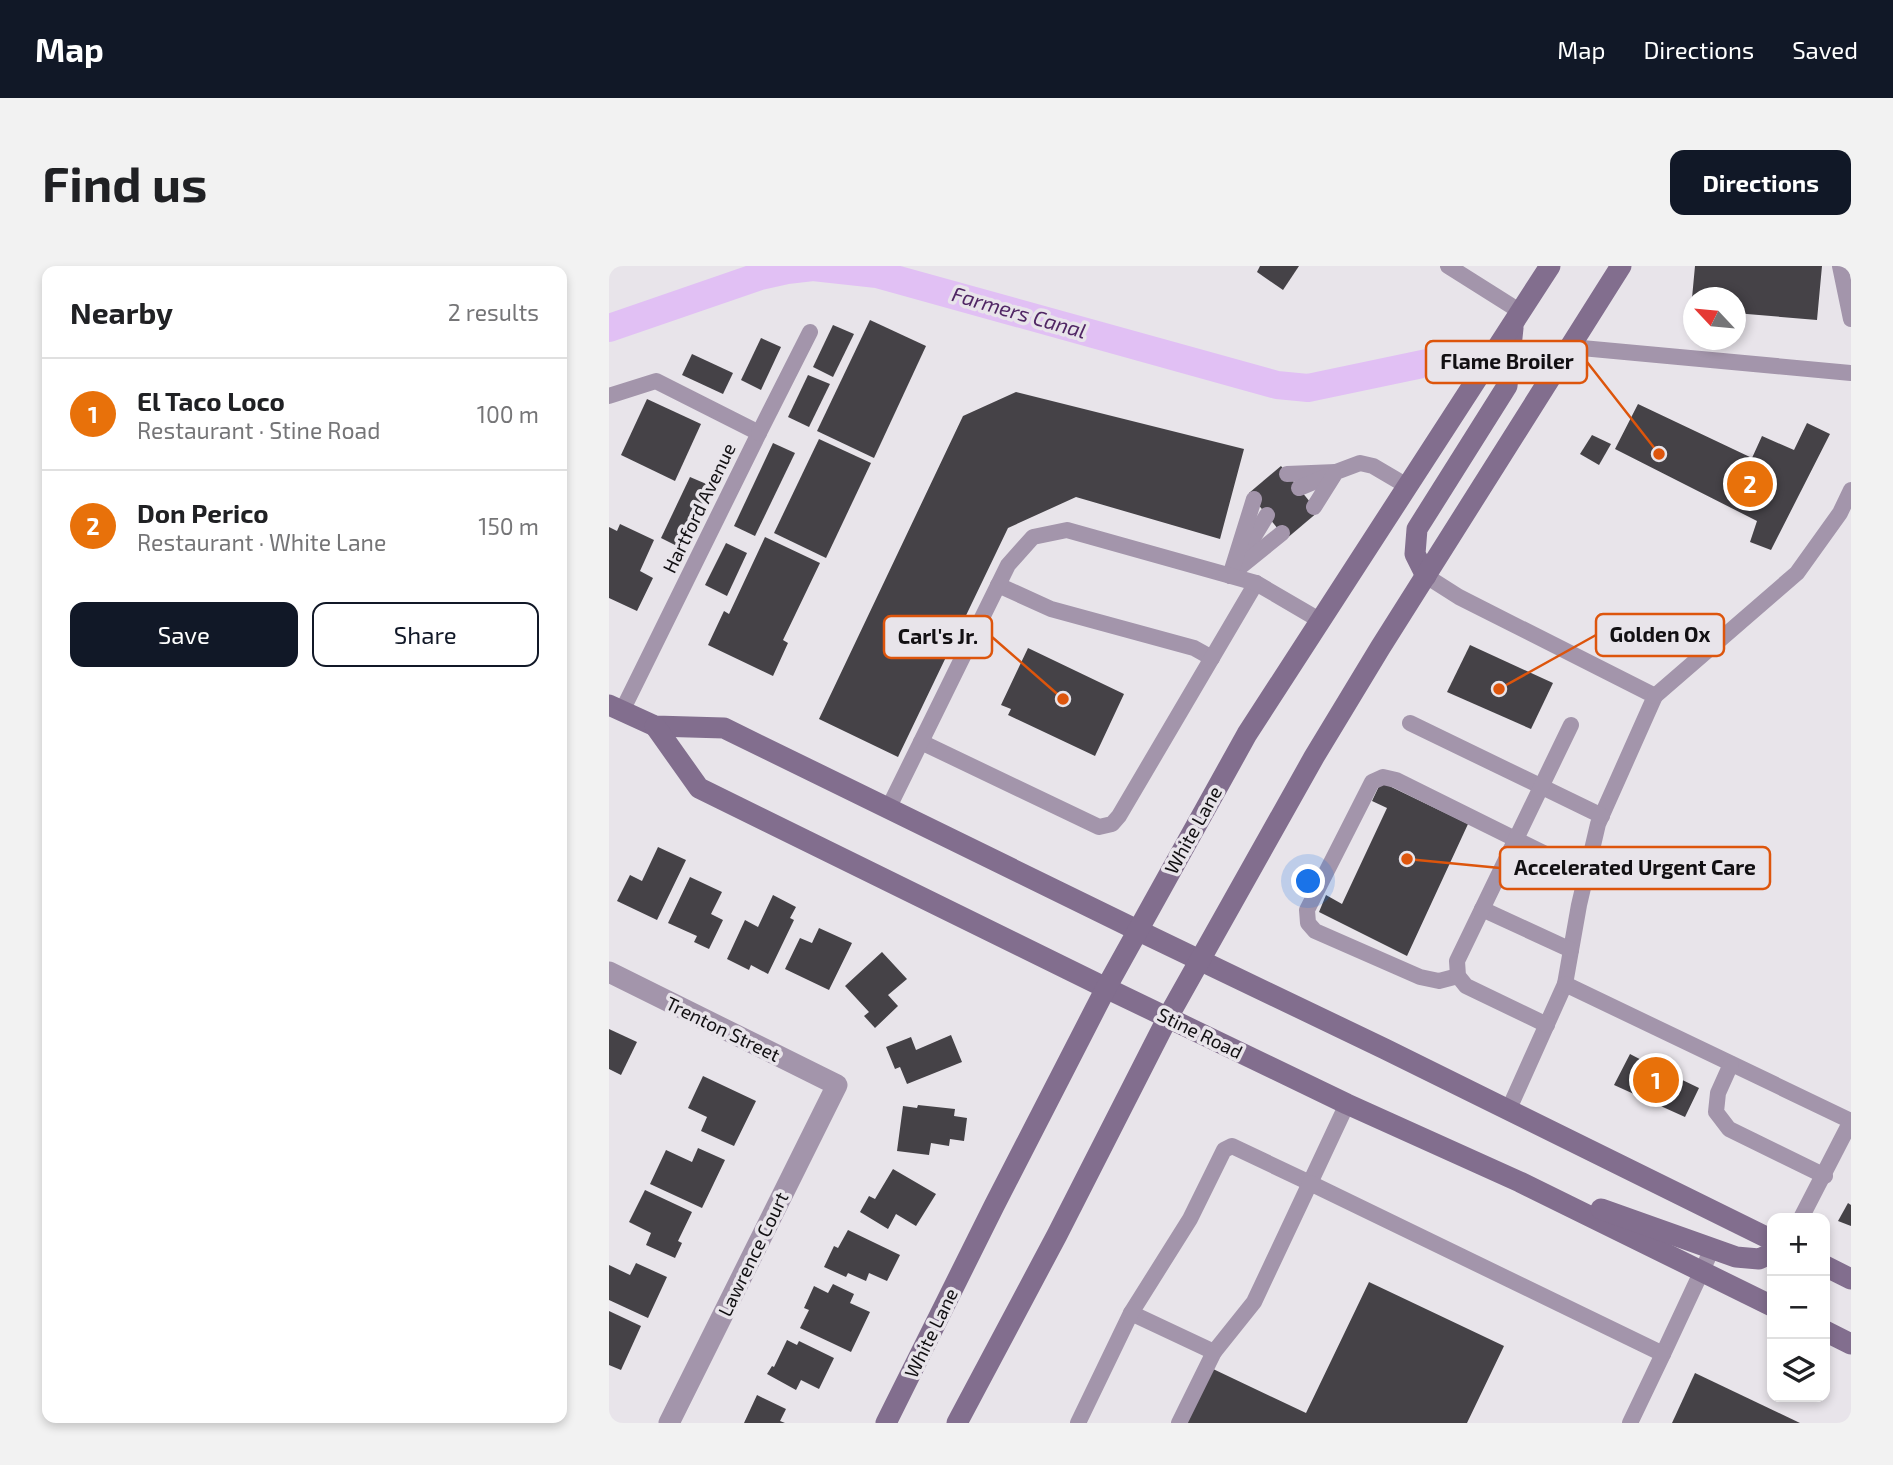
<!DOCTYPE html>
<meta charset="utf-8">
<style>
:root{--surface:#fff;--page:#f2f2f2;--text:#202124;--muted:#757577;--line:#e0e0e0;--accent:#111827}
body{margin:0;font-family:"Exo 2",sans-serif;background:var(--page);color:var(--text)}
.controls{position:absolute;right:21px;bottom:21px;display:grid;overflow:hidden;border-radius:14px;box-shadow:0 4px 10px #0003}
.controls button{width:63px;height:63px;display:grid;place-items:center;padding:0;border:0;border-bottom:2px solid var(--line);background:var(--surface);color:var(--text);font:35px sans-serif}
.compass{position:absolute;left:1074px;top:21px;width:63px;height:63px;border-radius:50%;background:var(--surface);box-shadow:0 4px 10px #0003;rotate:296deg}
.you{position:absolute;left:700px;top:616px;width:24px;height:24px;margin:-18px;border:5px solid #fff;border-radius:50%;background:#1a73e8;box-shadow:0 0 0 10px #1a73e833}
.badge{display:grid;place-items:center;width:46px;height:46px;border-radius:50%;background:var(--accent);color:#fff;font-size:23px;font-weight:700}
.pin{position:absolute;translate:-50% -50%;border:4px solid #fff;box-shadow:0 2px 7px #0006}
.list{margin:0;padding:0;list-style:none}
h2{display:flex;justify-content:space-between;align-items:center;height:91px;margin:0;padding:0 28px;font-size:30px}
h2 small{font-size:23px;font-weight:400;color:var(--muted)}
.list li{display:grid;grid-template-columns:46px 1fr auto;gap:21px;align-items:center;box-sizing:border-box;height:112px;padding:0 28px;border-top:2px solid var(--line)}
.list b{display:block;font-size:26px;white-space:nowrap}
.list p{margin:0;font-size:23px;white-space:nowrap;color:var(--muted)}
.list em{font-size:23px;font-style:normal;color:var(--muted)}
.actions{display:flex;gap:14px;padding:21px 28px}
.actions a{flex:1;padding:16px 0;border:2px solid var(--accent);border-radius:14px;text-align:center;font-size:24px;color:var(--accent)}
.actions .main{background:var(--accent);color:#fff}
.icon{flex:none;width:38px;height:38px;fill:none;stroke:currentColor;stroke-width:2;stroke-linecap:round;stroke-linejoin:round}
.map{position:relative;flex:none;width:1242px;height:1157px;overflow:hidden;border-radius:14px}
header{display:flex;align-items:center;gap:42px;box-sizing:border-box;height:98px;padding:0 35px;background:var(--accent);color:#fff}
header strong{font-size:33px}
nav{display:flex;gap:38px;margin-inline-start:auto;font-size:24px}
.intro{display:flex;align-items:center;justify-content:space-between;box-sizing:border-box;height:168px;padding:0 42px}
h1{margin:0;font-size:49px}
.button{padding:18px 32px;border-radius:14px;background:var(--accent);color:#fff;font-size:24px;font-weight:700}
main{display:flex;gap:42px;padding:0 42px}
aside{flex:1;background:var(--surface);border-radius:14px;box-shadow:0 4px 10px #0003}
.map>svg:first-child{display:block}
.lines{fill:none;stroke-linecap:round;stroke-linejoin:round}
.canal{stroke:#e1c0f4;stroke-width:28}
.building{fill:#454247}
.lane{stroke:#a395ab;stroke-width:16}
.street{stroke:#a395ab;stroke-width:21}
.secondary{stroke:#826e8e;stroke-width:21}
.labels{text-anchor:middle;stroke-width:7;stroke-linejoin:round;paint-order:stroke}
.street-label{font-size:19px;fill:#121013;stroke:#e8e4ea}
.water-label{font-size:21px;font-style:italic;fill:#502664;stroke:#e8e4ea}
.leader{fill:none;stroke:#dd550c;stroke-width:2.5}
.callout-dot{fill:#dd550c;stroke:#e8e4ea;stroke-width:2.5}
.callout{fill:#e8e4ea;stroke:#dd550c;stroke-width:2.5}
.callout-label{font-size:21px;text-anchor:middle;font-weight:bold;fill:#121013}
</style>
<header>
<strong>Map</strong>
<nav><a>Map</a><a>Directions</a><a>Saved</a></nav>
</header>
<div class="intro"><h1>Find us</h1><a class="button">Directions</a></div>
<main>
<aside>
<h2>Nearby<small>2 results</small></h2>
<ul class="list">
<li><span class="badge" style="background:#e8710a">1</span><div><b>El Taco Loco</b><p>Restaurant · Stine Road</p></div><em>100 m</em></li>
<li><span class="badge" style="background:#e8710a">2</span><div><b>Don Perico</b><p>Restaurant · White Lane</p></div><em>150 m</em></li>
</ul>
<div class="actions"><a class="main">Save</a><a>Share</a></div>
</aside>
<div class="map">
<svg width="1242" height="1157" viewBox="0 0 1242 1157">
<rect width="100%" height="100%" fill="#e8e4ea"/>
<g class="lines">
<polyline class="canal" points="0,62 151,10 178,4 204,1 268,8 668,119 699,122 823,96"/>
</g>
<g class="building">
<polygon points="651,0 690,0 674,24 648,6"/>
<polygon points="1086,0 1213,0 1208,54 1126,47 1126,32 1083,32"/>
<polygon points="261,54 317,80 265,192 208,165"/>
<polygon points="224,59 245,68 224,111 204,101"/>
<polygon points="152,72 172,81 152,124 132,114"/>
<polygon points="83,88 124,107 114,128 73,109"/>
<polygon points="199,109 221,118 200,161 179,151"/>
<polygon points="407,126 635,183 611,273 467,231 399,262 289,491 210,453 354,150"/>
<polygon points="38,133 92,158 66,215 12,189"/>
<polygon points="1029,138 1143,192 1153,170 1185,184 1198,157 1221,168 1162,284 1141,276 1148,255 1006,183"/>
<polygon points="983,169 1002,178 990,199 971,188"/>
<polygon points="210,173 262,197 217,292 165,267"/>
<polygon points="164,177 186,187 146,270 125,260"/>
<polygon points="672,200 709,246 677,273 640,227"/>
<polygon points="81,211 102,220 72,282 52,272"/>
<polygon points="11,258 45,274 31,305 44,312 28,345 0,332 0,261 8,265"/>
<polygon points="156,271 211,297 174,374 179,377 164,410 99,379 115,345 120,348"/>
<polygon points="117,277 138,287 118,330 96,319"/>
<polygon points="861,379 944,417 922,463 838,426"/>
<polygon points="419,382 515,428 486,490 399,449 402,443 392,439"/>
<polygon points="772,516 859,558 798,690 710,646 717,629 733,638 778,542 763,535"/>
<polygon points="49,581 77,594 48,654 8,635 21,609 33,615"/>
<polygon points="81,611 113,626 102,648 114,654 100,683 85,676 88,670 59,657"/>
<polygon points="164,629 187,641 181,652 185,654 159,708 142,699 140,704 118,693 136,654 149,661"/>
<polygon points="210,662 243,677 220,724 176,703 191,672 203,677"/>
<polygon points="273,686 298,713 279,729 289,740 266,762 255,750 260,746 236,720"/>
<polygon points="0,763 28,776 12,809 0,803"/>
<polygon points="342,769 353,796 298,818 291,801 286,803 277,781 302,771 307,784"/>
<polygon points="1021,788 1044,800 1047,793 1067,801 1063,809 1090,822 1076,851 1005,819"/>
<polygon points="94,810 147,835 125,880 92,865 98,851 79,842"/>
<polygon points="309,839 346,843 345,850 358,852 355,875 341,873 340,880 322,877 320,889 288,885 294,840 308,842"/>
<polygon points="89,882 116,894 93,942 41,918 57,884 83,896"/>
<polygon points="284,903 327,928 307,960 287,948 279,963 251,946 260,930 266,933"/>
<polygon points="36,924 83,946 69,975 73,977 66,992 37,979 42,967 20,956"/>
<polygon points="1239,937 1242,939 1242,960 1229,955"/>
<polygon points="239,964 291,989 278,1015 260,1007 257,1015 239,1007 237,1011 215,1001 225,980 229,982"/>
<polygon points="27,997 58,1011 39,1052 0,1034 0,999 21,1009"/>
<polygon points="760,1016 895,1080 858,1157 576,1157 602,1102 697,1147"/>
<polygon points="224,1018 245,1028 241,1037 261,1046 242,1086 191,1062 200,1044 195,1042 205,1020 219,1027"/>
<polygon points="0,1045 32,1060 12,1104 0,1099"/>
<polygon points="178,1074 188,1079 190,1075 225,1092 210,1123 192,1114 187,1124 158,1108 163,1100 165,1101"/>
<polygon points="1086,1107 1191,1157 1063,1157"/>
<polygon points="148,1129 177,1143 171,1155 176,1157 135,1157"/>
</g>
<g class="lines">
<g class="lane">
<polyline points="839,0 912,46"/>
<polyline points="1231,0 1242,53"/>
<polyline points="962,81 1242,107"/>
<polyline points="0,130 47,115 150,167 13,445"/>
<polyline points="150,167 201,66"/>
<polyline points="678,208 727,206"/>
<polyline points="690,222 719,210"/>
<polyline points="705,241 727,206 751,197 764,200 798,220"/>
<polyline points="633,290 658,249"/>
<polyline points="631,301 673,267"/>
<polyline points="621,310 645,233"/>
<polyline points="817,310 850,331 1046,430 989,558 970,639 956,718 899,845"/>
<polyline points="389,319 442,343 585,382 603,392"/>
<polyline points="1046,430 1188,307 1231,247 1242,224"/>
<polyline points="801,457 993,550"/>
<polyline points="312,476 490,561 503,558 510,550 647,317"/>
<polyline points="279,543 399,299 424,271 458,264 647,317 712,355"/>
<polyline points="873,643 962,684"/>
<polyline points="849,710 830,715 811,711 706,665 699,657 698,644 763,516 774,511 787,514 977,608"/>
<polyline points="956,718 1242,855"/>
<polyline points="938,759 857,720 849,710 848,695 962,459"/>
<polyline points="1122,798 1109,827 1107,846 1120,863 1216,910"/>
<polyline points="1192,952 1242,855"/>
<polyline points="522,1047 605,1086"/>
<polyline points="469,1157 522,1047 581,953 615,884 623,880 701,917 738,838"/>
<polyline points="570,1157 605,1086 645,1036 701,917 1054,1088 1104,981"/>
<polyline points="1021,1157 1054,1088"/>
</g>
<polyline class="street" points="0,706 228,819 60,1157"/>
<g class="secondary">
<polyline points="817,310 806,288 808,263 898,120 904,62"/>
<polyline points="0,439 46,460 115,462 528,664 776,783 1163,974"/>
<polyline points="46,460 90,522 497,722 738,838 911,916 1163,1040"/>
<polyline points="992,943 1127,991 1150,993 1163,987"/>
<polyline points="1216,1000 1242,1013"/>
<polyline points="1216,1065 1242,1078"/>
<polyline points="277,1157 385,940 497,722 638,468 941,0"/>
<polyline points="348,1157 448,969 559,751 705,491 771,382 1012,0"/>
</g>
</g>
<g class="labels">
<g class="street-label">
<text transform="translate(90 242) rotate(-64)" y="7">Hartford Avenue</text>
<text transform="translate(584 564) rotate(-61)" y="7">White Lane</text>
<text transform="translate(114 763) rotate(26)" y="7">Trenton Street</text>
<text transform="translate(591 767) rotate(26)" y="7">Stine Road</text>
<text transform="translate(144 988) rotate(-64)" y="7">Lawrence Court</text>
<text transform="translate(322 1067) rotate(-64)" y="7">White Lane</text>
</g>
<g class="water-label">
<text transform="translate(410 47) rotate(16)" y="7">Farmers Canal</text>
</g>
</g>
<path class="leader" d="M1050 188L978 96M890 423L987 369M454 433L383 371M798 593L891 602"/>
<g class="callout-dot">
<circle cx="1050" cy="188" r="7"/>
<circle cx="890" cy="423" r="7"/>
<circle cx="454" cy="433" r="7"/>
<circle cx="798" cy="593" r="7"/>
</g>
<g class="callout">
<rect x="817" y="75" width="161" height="42" rx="7"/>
<rect x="987" y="348" width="128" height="42" rx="7"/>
<rect x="275" y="350" width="108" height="42" rx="7"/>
<rect x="891" y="581" width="270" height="42" rx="7"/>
</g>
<g class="callout-label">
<text x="898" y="103">Flame Broiler</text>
<text x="1051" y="376">Golden Ox</text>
<text x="329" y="378">Carl's Jr.</text>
<text x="1026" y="609">Accelerated Urgent Care</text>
</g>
</svg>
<div class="controls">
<button>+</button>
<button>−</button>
<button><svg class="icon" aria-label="layers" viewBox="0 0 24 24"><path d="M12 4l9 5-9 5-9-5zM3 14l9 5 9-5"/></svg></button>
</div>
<svg class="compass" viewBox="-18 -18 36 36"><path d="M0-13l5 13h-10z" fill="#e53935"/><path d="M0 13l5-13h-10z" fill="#757577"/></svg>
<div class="you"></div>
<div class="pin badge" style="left:1047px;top:814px;background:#e8710a">1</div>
<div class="pin badge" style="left:1141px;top:218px;background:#e8710a">2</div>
</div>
</main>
